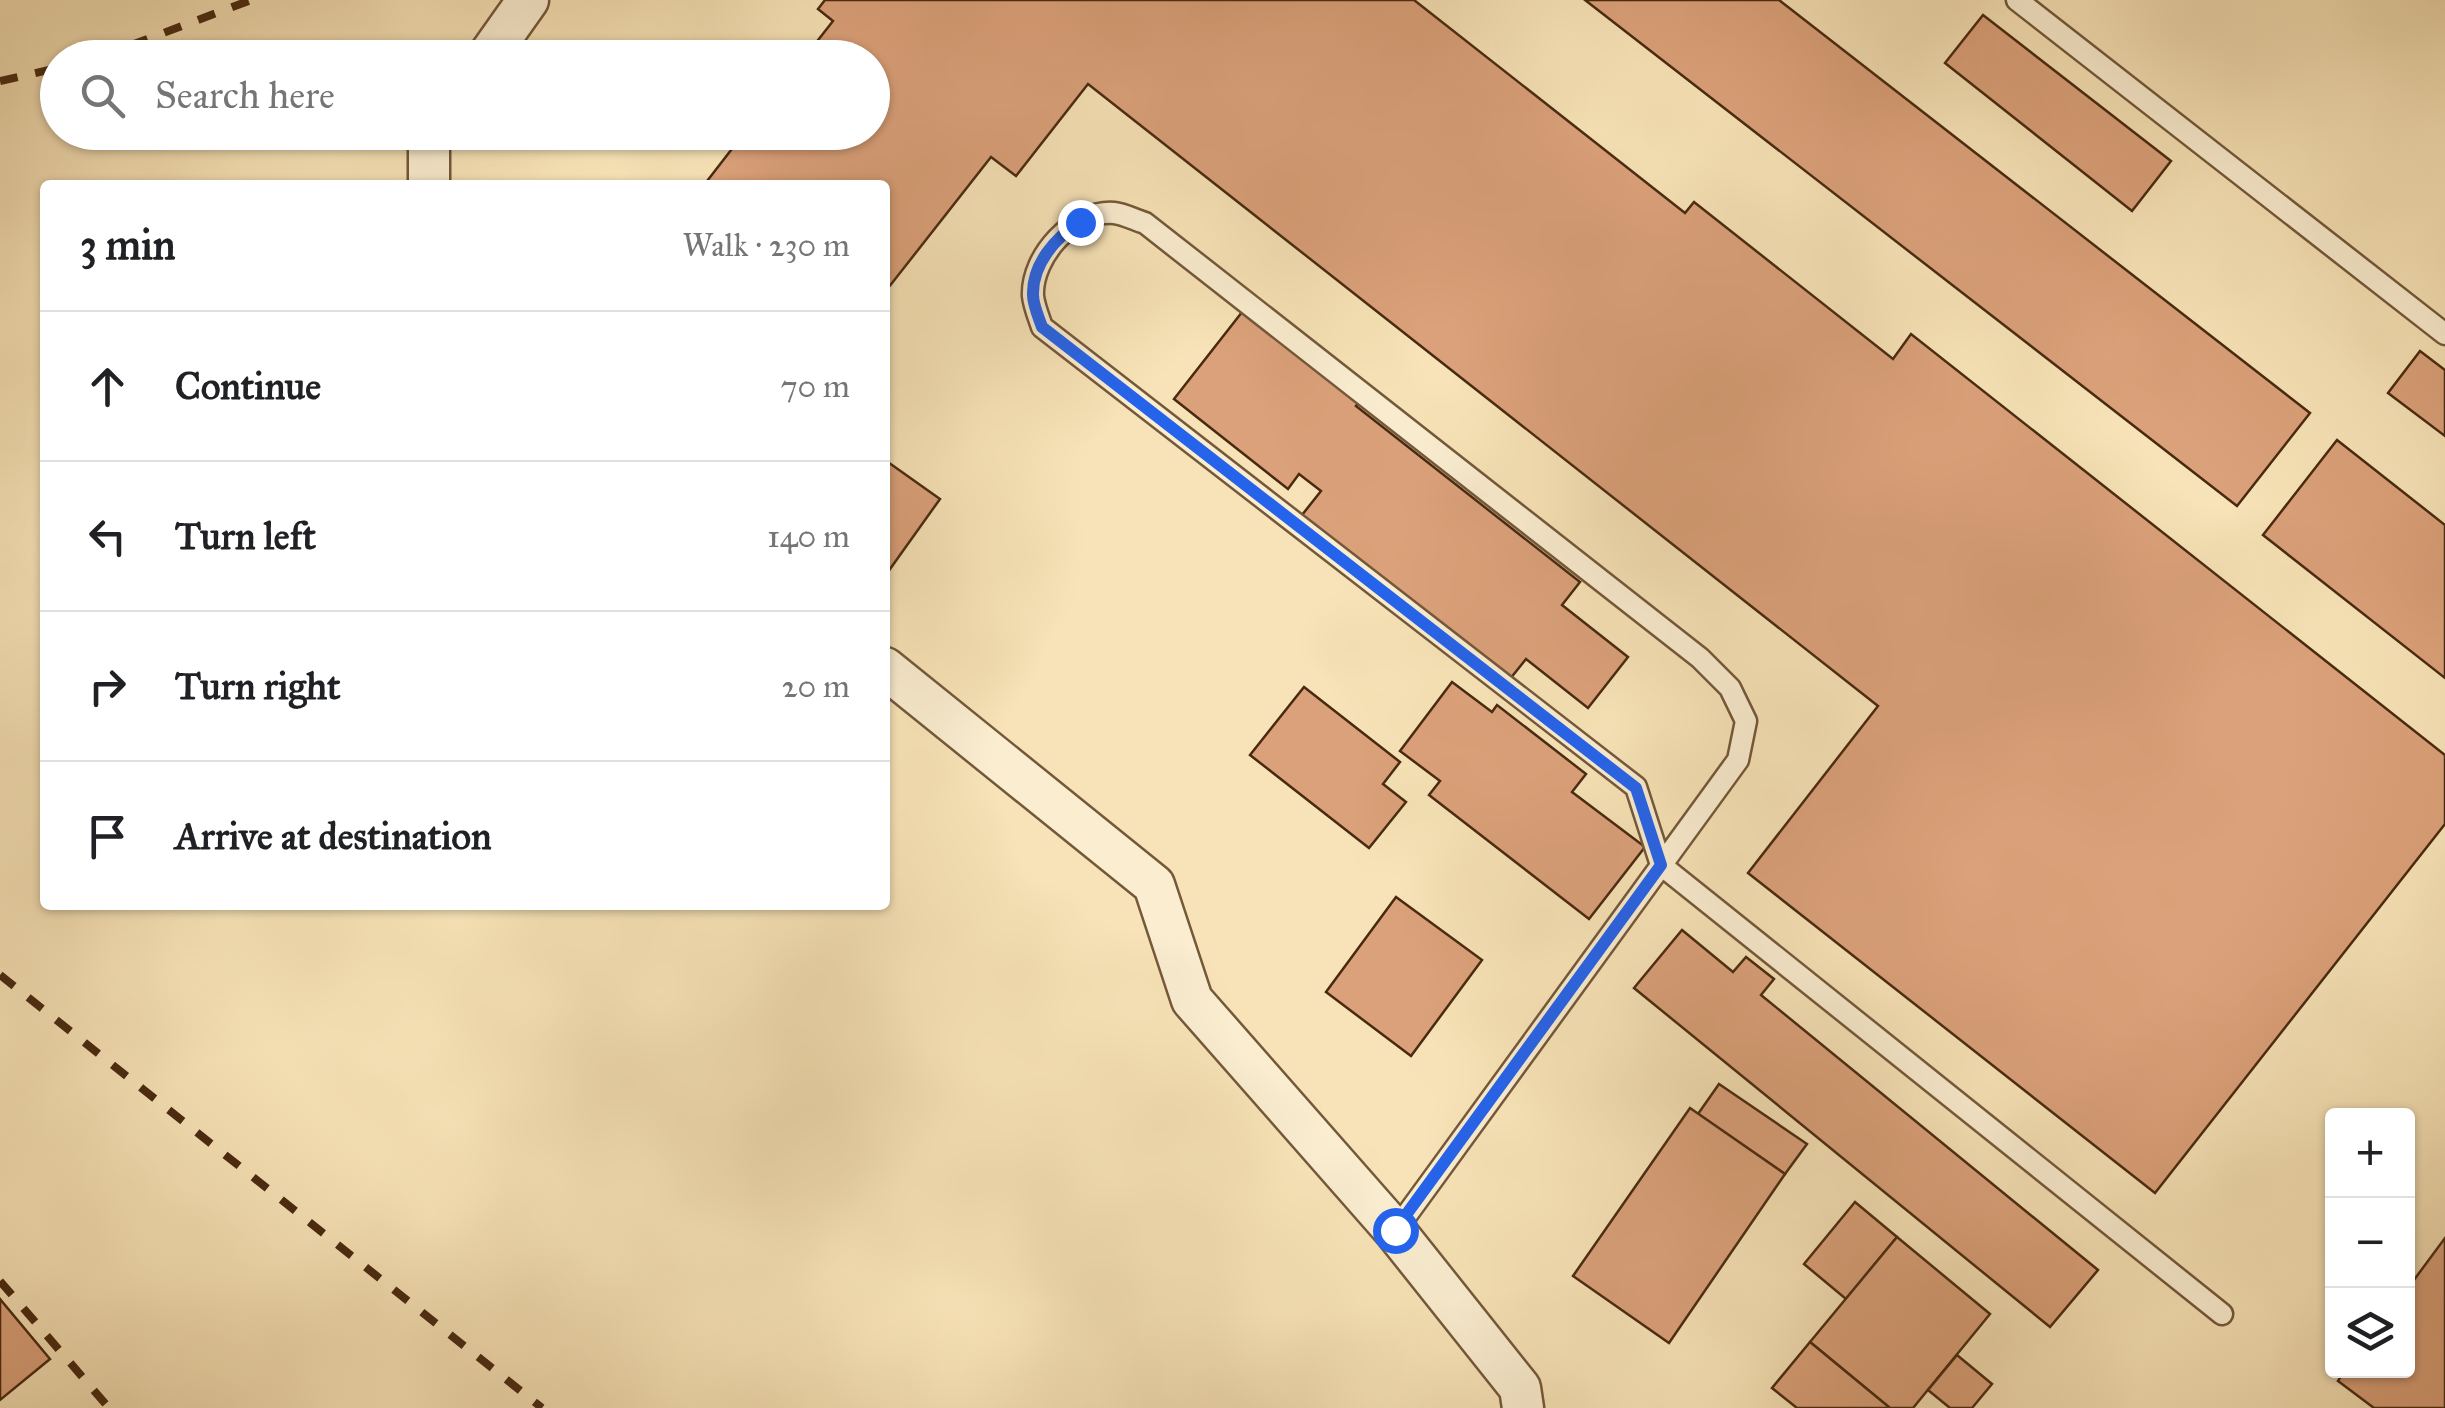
<!DOCTYPE html>
<meta charset="utf-8">
<style>
:root{--surface:#fff;--page:#f2f2f2;--text:#202124;--muted:#757577;--line:#e0e0e0}
body{margin:0;font-family:"IM FELL Great Primer",serif;background:var(--page);color:var(--text)}
.controls{position:absolute;right:30px;bottom:30px;display:grid;overflow:hidden;border-radius:10px;box-shadow:0 2px 8px #0004}
.controls button{width:90px;height:90px;display:grid;place-items:center;padding:0;border:0;border-bottom:2px solid var(--line);background:var(--surface);color:var(--text);font:50px sans-serif}
.stop{position:absolute;width:30px;height:30px;margin:-22px;border:8px solid #2563eb;border-radius:50%;background:#fff}
.stop.end{background:#2563eb;border-color:#fff;box-shadow:0 2px 10px #0008}
.list{margin:0;padding:0;list-style:none}
h2{display:flex;justify-content:space-between;align-items:center;height:130px;margin:0;padding:0 40px;font-size:42px}
h2 small{font-size:32px;font-weight:400;color:var(--muted)}
.list li{display:grid;grid-template-columns:65px 1fr auto;gap:30px;align-items:center;box-sizing:border-box;height:150px;padding:0 40px;border-top:2px solid var(--line)}
.list b{display:block;font-size:38px;white-space:nowrap}
.list em{font-size:32px;font-style:normal;color:var(--muted)}
.icon{flex:none;width:55px;height:55px;fill:none;stroke:currentColor;stroke-width:2;stroke-linecap:round;stroke-linejoin:round}
.map{position:relative;flex:none;width:2445px;height:1408px;overflow:hidden}
.search{position:absolute;background:var(--surface);box-shadow:0 2px 8px #0004;left:40px;top:40px;width:850px;height:110px;display:flex;align-items:center;gap:25px;box-sizing:border-box;padding:0 35px;border-radius:55px;color:var(--muted);font-size:38px}
.panel{position:absolute;background:var(--surface);box-shadow:0 2px 8px #0004;left:40px;top:180px;width:850px;height:730px;border-radius:10px}
.map>svg:first-child{display:block}
.building{fill:#dba17a;stroke:#492a11;stroke-width:2.5}
.lines{fill:none;stroke-linecap:round;stroke-linejoin:round}
.lane-casing{stroke:#74583a;stroke-width:25}
.street-casing{stroke:#74583a;stroke-width:45}
.lane{stroke:#faedd0;stroke-width:20}
.street{stroke:#faedd0;stroke-width:40}
.rail{stroke:#492a11;stroke-width:8;stroke-dasharray:18 18;stroke-linecap:butt}
.route{stroke:#2563eb;stroke-width:12}
</style>
<div class="map">
<svg width="2445" height="1408" viewBox="0 0 2445 1408">
<rect width="100%" height="100%" fill="#f7e3b7"/>
<filter id="stains"><feTurbulence type="fractalNoise" baseFrequency=".002" numOctaves="4"/><feColorMatrix values="0 0 0 0 .2 0 0 0 0 .09 0 0 0 0 .02 0 0 0 .5 -.17"/></filter>
<radialGradient id="worn" r=".72"><stop offset=".6" stop-color="#630" stop-opacity="0"/><stop offset="1" stop-color="#630" stop-opacity=".3"/></radialGradient>
<g class="building">
<polygon points="825,0 1414,0 1685,213 1694,202 1893,359 1911,334 2445,755 2445,824 2155,1193 1748,873 1878,706 1088,84 1016,176 991,157 885,292 885,185 704,185 745,132 872,132 872,58 804,58 833,21 818,9"/>
<polygon points="1585,0 1779,0 2310,413 2237,506"/>
<polygon points="1983,15 2171,161 2132,211 1945,63"/>
<polygon points="1246,307 1362,398 1356,406 1580,582 1562,605 1628,657 1588,708 1526,659 1506,684 1298,520 1321,491 1299,474 1288,489 1174,399"/>
<polygon points="2420,351 2445,370 2445,436 2388,393"/>
<polygon points="2337,440 2445,525 2445,678 2263,535"/>
<polygon points="885,460 940,499 885,576"/>
<polygon points="1452,682 1492,712 1497,705 1586,774 1572,792 1645,847 1589,919 1429,795 1440,781 1400,751"/>
<polygon points="1304,687 1400,762 1383,784 1406,802 1369,848 1250,755"/>
<polygon points="1396,897 1482,960 1411,1056 1326,992"/>
<polygon points="1682,930 1733,972 1746,957 1774,979 1761,995 2098,1270 2050,1327 1634,988"/>
<polygon points="1719,1084 1807,1144 1785,1174 1698,1114"/>
<polygon points="1690,1108 1785,1174 1669,1343 1573,1276"/>
<polygon points="1855,1202 1897,1237 1846,1299 1804,1264"/>
<polygon points="1897,1237 1990,1314 1913,1408 1890,1408 1810,1342"/>
<polygon points="2445,1238 2445,1408 2374,1408 2338,1381 2345,1370 2408,1370 2408,1288"/>
<polygon points="0,1299 50,1359 0,1400"/>
<polygon points="1810,1342 1890,1408 1797,1408 1772,1388"/>
<polygon points="1957,1355 1992,1384 1972,1408 1950,1408 1928,1390"/>
</g>
<g class="lines">
<g class="lane-casing">
<g id="lane">
<polyline points="2017,0 2445,334"/>
<path d="M1395,1231L1738,760L1746,721L1730,688L1700,658L1145,223C1135,220 1124,214 1114,213C1073,210 1031,257 1033,296C1034,306 1039,318 1042,327L1636,787L1661,865L2222,1314"/>
</g>
</g>
<g class="street-casing">
<g id="street">
<polyline points="487,58 528,0"/>
<polyline points="429,185 429,140 434,132"/>
<polyline points="885,668 1154,885 1192,1000 1395,1231 1520,1388 1523,1408"/>
</g>
</g>
<use href="#lane" class="lane"/>
<use href="#street" class="street"/>
<g class="rail">
<polyline points="97,58 251,0"/>
<polyline points="0,81 58,68"/>
<polyline points="0,975 542,1408"/>
<polyline points="0,1281 109,1408"/>
</g>
</g>
<g class="lines">
<path class="route" d="M1080,222C1056,237 1032,264 1033,295C1033,305 1039,318 1042,327L1636,788L1661,865L1395,1230"/>
</g>
<rect width="100%" height="100%" filter="url(#stains)"/>
<rect width="100%" height="100%" fill="url(#worn)"/>
</svg>
<div class="controls">
<button>+</button>
<button>−</button>
<button><svg class="icon" aria-label="layers" viewBox="0 0 24 24"><path d="M12 4l9 5-9 5-9-5zM3 14l9 5 9-5"/></svg></button>
</div>
<div class="stop" style="left:1395px;top:1230px"></div>
<div class="stop end" style="left:1080px;top:222px"></div>
<div class="search"><svg class="icon" aria-label="search" viewBox="0 0 24 24"><circle cx="10" cy="10" r="6"/><path d="M15 15l6 6"/></svg>Search here</div>
<section class="panel">
<h2>3 min<small>Walk · 230 m</small></h2>
<ul class="list">
<li><svg class="icon" aria-label="ahead" viewBox="0 0 24 24"><path d="M12 20V5M6 11l6-6 6 6"/></svg><div><b>Continue</b></div><em>70 m</em></li>
<li><svg class="icon" aria-label="left" viewBox="0 0 24 24"><path d="M17 20v-9H6M10 6l-5 5 5 5"/></svg><div><b>Turn left</b></div><em>140 m</em></li>
<li><svg class="icon" aria-label="right" viewBox="0 0 24 24"><path d="M7 20v-9h11M14 6l5 5-5 5"/></svg><div><b>Turn right</b></div><em>20 m</em></li>
<li><svg class="icon" aria-label="arrive" viewBox="0 0 24 24"><path d="M6 21V4h12l-3 4 3 4H6"/></svg><div><b>Arrive at destination</b></div></li>
</ul>
</section>
</div>
